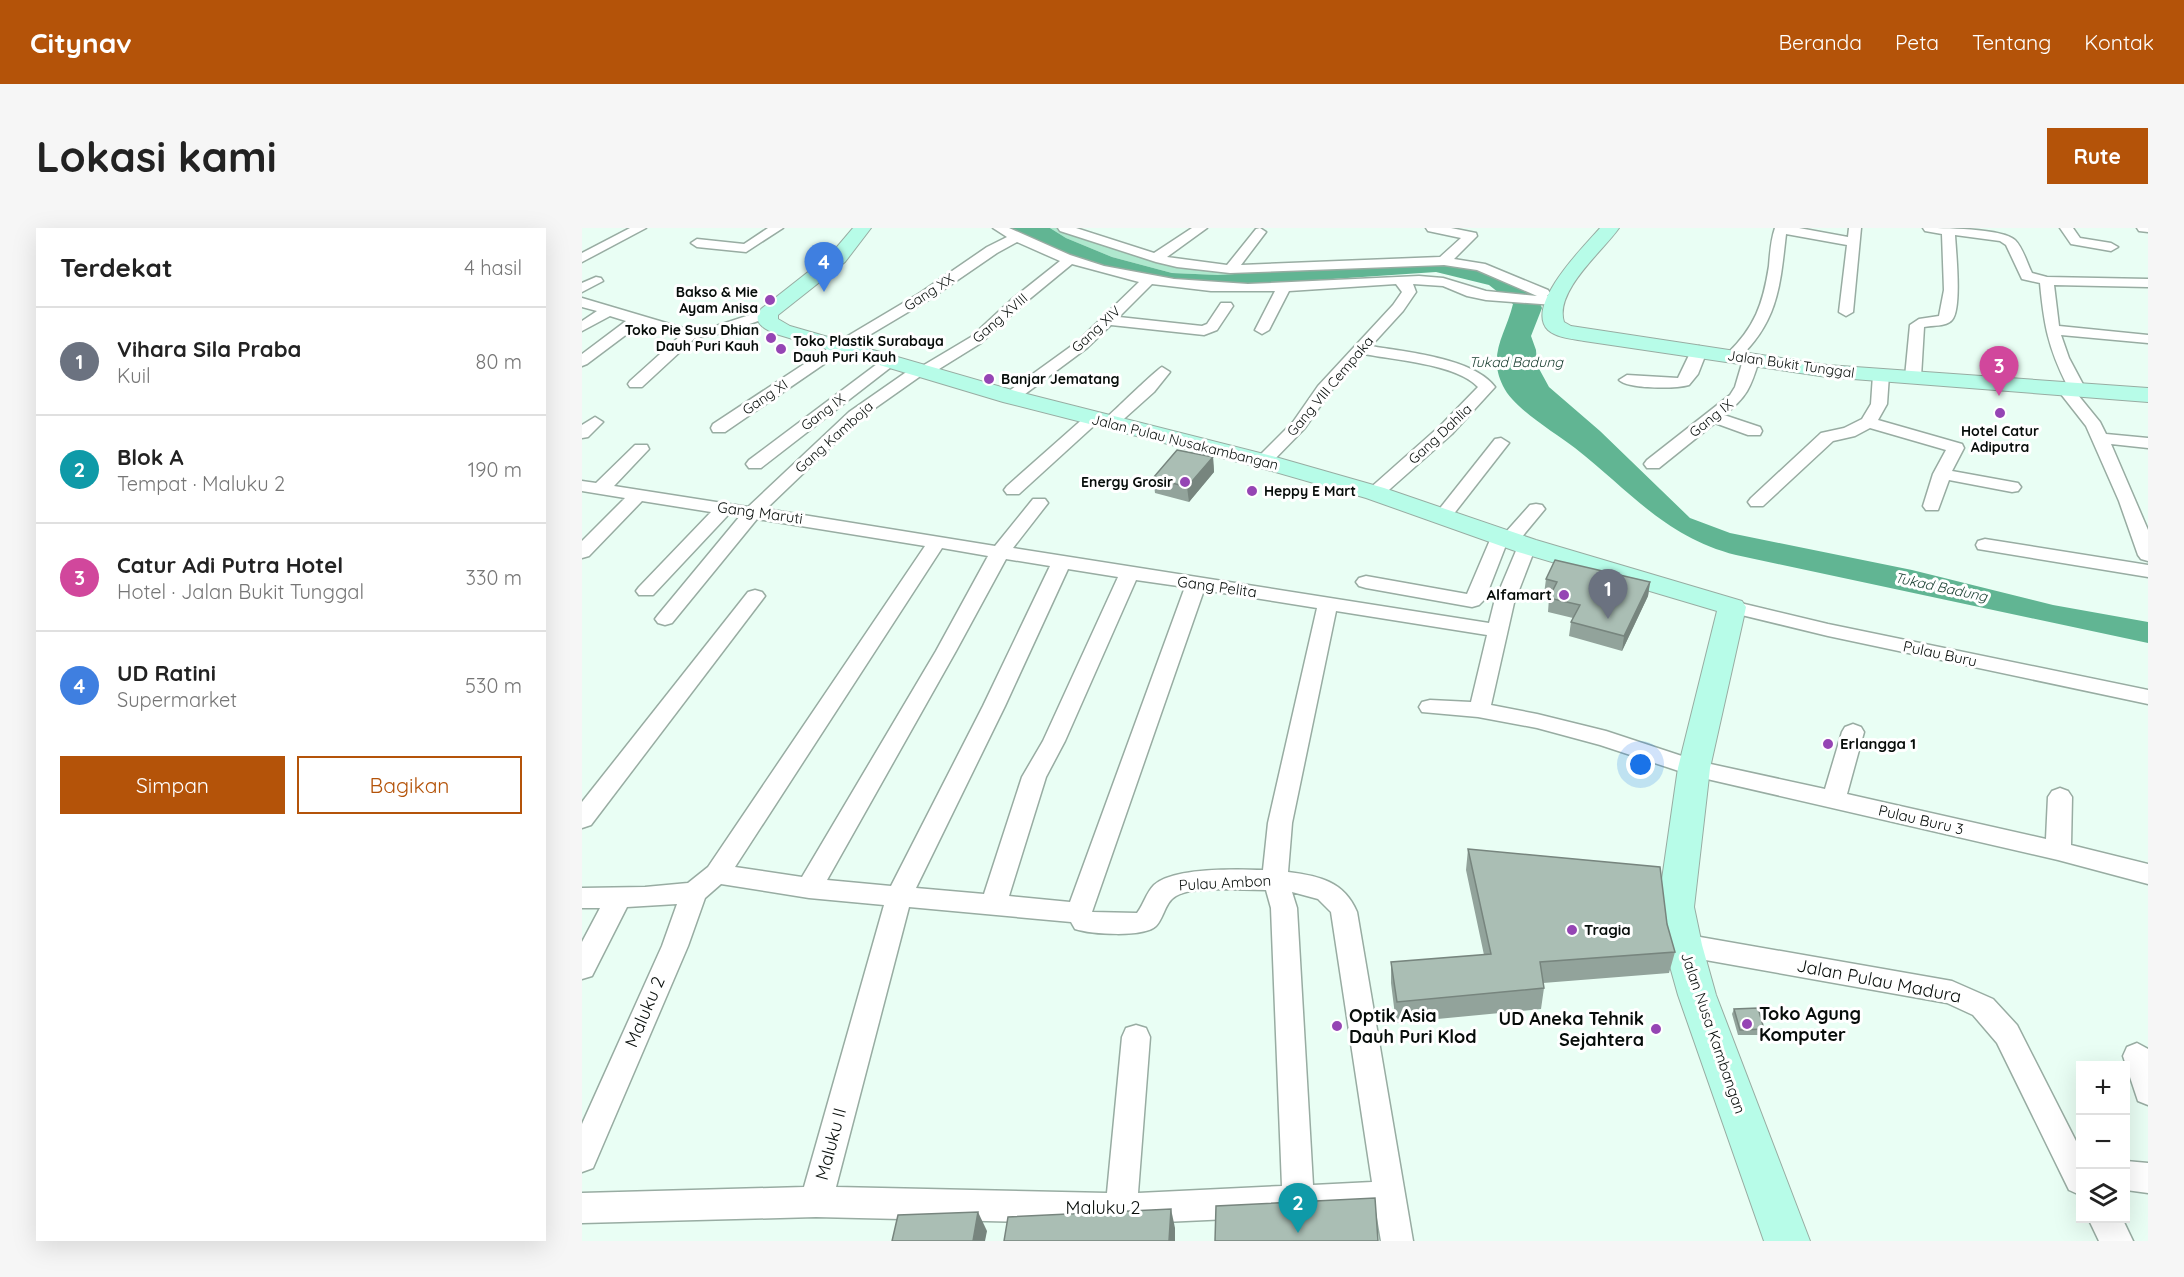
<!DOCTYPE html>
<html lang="id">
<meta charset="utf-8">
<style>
:root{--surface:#fff;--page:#f6f6f6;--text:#222;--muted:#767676;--line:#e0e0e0;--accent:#b45309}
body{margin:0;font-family:Quicksand,sans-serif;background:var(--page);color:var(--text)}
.controls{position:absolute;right:18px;bottom:18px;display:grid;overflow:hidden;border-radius:0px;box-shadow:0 6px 24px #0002}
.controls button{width:54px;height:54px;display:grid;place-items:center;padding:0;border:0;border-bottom:2px solid var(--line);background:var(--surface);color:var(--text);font:30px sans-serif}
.you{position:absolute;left:1059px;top:537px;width:21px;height:21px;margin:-15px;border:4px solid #fff;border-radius:50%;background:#1a73e8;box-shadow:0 0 0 9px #1a73e833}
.badge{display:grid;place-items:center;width:39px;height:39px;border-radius:50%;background:var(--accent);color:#fff;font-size:20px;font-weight:700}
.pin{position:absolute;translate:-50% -50px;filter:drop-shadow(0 2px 3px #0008)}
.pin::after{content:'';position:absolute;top:32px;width:21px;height:18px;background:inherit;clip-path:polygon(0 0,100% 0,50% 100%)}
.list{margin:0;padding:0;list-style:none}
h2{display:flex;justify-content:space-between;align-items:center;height:78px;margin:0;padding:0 24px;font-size:26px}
h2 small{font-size:20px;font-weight:400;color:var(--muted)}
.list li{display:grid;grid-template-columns:39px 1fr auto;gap:18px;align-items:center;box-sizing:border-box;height:108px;padding:0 24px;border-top:2px solid var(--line)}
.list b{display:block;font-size:22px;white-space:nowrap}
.list p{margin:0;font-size:20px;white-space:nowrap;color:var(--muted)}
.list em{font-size:20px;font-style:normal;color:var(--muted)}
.actions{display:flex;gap:12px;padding:18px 24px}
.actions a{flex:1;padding:14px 0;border:2px solid var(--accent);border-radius:0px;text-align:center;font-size:21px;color:var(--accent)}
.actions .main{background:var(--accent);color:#fff}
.icon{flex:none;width:33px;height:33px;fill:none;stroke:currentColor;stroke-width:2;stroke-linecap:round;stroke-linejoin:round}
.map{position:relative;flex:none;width:1566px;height:1013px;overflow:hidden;border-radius:0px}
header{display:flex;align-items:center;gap:36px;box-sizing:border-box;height:84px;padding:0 30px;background:var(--accent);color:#fff}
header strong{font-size:28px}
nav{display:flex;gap:33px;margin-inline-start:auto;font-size:21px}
.intro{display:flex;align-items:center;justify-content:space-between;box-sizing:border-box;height:144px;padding:0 36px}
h1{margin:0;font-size:42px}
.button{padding:15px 27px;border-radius:0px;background:var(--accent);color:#fff;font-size:21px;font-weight:700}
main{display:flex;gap:36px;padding:0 36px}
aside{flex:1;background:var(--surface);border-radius:0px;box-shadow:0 6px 24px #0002}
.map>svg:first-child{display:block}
.green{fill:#afe8ce}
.water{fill:#61b593}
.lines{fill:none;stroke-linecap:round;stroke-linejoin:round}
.street-casing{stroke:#98aca2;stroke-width:3}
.secondary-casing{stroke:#98aca2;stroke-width:2}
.street{fill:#fff;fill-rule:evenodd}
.secondary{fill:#b7fce8;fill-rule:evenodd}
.wall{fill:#92a39b}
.shaded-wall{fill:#77857e}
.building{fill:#aabeb4;stroke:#77857e;stroke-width:1.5}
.poi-dot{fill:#9545b4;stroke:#fff;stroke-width:2}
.labels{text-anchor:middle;stroke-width:6;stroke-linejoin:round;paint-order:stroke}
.far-poi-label{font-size:14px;font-weight:bold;fill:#070d0a;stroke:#fff;text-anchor:end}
.far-street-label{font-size:14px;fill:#070d0a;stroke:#fff}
.far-water-label{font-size:14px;font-style:italic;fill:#163c2e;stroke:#fff}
.street-label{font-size:15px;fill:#070d0a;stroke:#fff}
.poi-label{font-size:15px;font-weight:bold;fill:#070d0a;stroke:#fff;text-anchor:start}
.near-street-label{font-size:18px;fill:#070d0a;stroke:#fff}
.near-poi-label{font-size:18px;font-weight:bold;fill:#070d0a;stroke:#fff;text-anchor:start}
</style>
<header>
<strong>Citynav</strong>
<nav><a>Beranda</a><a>Peta</a><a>Tentang</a><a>Kontak</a></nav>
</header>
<div class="intro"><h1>Lokasi kami</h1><a class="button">Rute</a></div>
<main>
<aside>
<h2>Terdekat<small>4 hasil</small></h2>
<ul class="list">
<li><span class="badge" style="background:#6b7280">1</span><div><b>Vihara Sila Praba</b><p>Kuil</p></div><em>80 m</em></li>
<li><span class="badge" style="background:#0f9aa8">2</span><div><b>Blok A</b><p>Tempat · Maluku 2</p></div><em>190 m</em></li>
<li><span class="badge" style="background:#d1479c">3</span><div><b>Catur Adi Putra Hotel</b><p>Hotel · Jalan Bukit Tunggal</p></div><em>330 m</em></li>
<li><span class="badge" style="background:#3f7fe0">4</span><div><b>UD Ratini</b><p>Supermarket</p></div><em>530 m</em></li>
</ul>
<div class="actions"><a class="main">Simpan</a><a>Bagikan</a></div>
</aside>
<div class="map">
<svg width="1566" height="1013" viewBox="0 0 1566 1013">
<rect width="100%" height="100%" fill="#e9fef4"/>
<polygon class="green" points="468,0 480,0 621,40 835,35 636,47 590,45 530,29 484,10"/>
<path class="water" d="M422,0H468L484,10L530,29L590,45L636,47L835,35L881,37L900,41L955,68L960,80L949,108L954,122L955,137L967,159L1018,203L1108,290L1148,305L1330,342L1471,377L1566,394V415L1154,327C1083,309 1048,263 993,220C972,204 932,181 921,158C905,126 924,106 931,76L907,57L854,44L664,57L603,56L512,37Z"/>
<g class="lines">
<g class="street-casing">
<g id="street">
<polygon points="48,0 64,0 0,34 0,25"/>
<polygon points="186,0 201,0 164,24 115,19 109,15 115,11 162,16"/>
<path d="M411,0H427L488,27L522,38L592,51L666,56L837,48L861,50L904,63L955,68L895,42L862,37L648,45L595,39L574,34L478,3L476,0H494L572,25L610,0H625L585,29L645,37L674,1L678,0L684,4L659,37L858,29L879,10L846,3L844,0H869L894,5L895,8L872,31L903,36L966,62L968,65L965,68L977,70L979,73L972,77L904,72L885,68L861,58L831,56L834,64L821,83L789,118C823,124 892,130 913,159L870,206L799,269H787L784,265L787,261L858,198L896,159C875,136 812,132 782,126L748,164L723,200L687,237H675L672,233L711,194L736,158L811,77L820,64L814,56L707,63L687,102L680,106L673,102L693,63H629L570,56L537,89L620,98L625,96L639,75H649L651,78L635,102L622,107L529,97L505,120L435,172H423L421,169L423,166L495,114L557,54L490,36L439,78L399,115L349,146L340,147L279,190L184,281L413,318L451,271H463L466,275L431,320L907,395L912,375L936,318L938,314H952L954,318L932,375L909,477L955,486L1024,503L1115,533L1243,561L1260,504L1263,499L1271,496L1279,499L1282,504L1265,566L1464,611L1466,569L1470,563L1478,560L1486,563L1490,569L1489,617L1566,636V656L1476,632L1112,548L1018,517L955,500L896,489L840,484L837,479L840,474L848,472L889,474L905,407L754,383L710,595L706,644C737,648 762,653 775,684L831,1013H799L794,984L539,996L234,989L0,995V965L222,959L302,677L227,670L139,656L123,670L106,718L11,940L0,944V896L80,718L95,676L45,679L10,748L0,751V714L18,680H0V660L63,659L106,655L126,639L343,318L175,291L90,395L83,397L76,395L73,391L76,387L158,288L147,286L71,367H57L54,363L57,359L129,284L60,273L7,328L0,330V313L43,270L0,263V253L14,255L53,217H65L67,221L32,258L166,279L267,184L333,138L342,137L389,109L429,72L478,33L435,14L415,25L348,71L264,121L143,204H131L129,200L131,196L254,115L338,65L405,19L425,9ZM360,320L406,328L354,423L220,649L153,639ZM424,331L468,338L401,478L309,658L245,652L374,423ZM486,341L536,349L461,513L440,549L402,666L334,660L423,478ZM554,352L603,359L488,674L427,668L464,549L483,513ZM622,362L735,380L686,595L681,642C655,641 591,639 572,657C564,665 562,676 555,685L510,684ZM639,661L684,662L689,680L700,958L556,965L568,809L564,800L554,797L544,800L540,809L525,965L254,959L327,679L489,694L493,701C508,706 562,710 574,698C582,690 583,674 594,668C606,661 626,662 639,661ZM710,664L736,671L749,684L790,954L731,957L715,680Z"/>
<path d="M1193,0H1217L1266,9L1267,0H1279L1271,84L1264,88L1257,84L1265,17L1204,6C1198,59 1196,94 1155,132H1145L1142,129L1145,126C1173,99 1181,76 1187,38C1188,25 1189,11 1193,0Z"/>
<path d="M1341,0C1359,0 1420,0 1433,12C1441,20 1445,35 1450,45L1465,49L1566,51V59L1472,57L1477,98L1566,107V115L1479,107L1487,130L1504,162L1496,167L1518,194L1524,206L1566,210V220L1529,216L1566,302V333L1559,331L1556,327L1537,273L1504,198L1475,161L1477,158L1485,157C1466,119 1462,97 1458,55L1440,51L1424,17L1418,13L1373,7C1374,24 1380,81 1370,92C1364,99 1350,97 1342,99L1339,149L1331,154L1323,149L1328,97L1337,91L1357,88L1362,62L1360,6L1343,3Z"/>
<polygon points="1478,0 1491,0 1498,10 1529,15 1536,19 1529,23 1489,16"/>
<polygon points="1555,0 1566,0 1566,4 1557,3"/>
<polygon points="14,49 19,50 21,53 0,64 0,55"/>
<polygon points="0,70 108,102 134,98 186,81 193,85 191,88 141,105 113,110 60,159 48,159 46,156 48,153 98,108 57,97 5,136 0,138 0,126 44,93 28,88 0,103 0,93 15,83 0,79"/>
<path d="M1117,118L1125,123L1116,146L1107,157C1093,161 1046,161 1037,152L1045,147L1096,150L1109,123Z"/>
<path d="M1169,127L1177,132C1169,159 1165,169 1142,187L1178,199L1180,203L1178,207H1166L1133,195L1077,240H1065L1062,236L1065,232L1148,167L1153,159L1161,132Z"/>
<polygon points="308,128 316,133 313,136 179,240 167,240 164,236 167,232 303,130"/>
<path d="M580,139L588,144L572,164L534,198H522L520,195L522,192C531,184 575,141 580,139Z"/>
<polygon points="1299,142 1307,147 1305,176 1296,192 1380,216 1382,220 1370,243 1436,255 1439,259 1436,263 1430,264 1367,252 1356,282 1344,282 1341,278 1351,246 1364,222 1288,200 1273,208 1251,213 1181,278 1169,278 1166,274 1169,270 1239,205 1262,200 1280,191 1289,176 1291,147"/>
<polygon points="510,186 516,188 518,191 516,194 437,266 425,266 422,262 425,258 504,188"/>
<polygon points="13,189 21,194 6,209 0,210 0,197"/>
<polygon points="919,210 927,215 867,292 855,292 852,288 855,284 913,211"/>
<polygon points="954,276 960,277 963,281 934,316 924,317 903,371 897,377 890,379 784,360 777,358 774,354 777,350 784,348 885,366 911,305 923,305 948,277"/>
<polygon points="1403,311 1566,337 1566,349 1396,321 1394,317 1396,313"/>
<polygon points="173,362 180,364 183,368 180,372 9,597 0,600 0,574 166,364"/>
<polygon points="1150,373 1246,396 1566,462 1566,476 1246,408 1143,383 1140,379 1143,375"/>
<polygon points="1101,706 1370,753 1411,771 1435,797 1498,921 1498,967 1487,962 1415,815 1391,787 1365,775 1101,728 1092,725 1088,717 1092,709"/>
<polygon points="1555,815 1566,821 1566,877 1556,873 1541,828 1545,819"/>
<polygon points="1544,933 1566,935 1566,965 1544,962"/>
<polygon points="1506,990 1540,990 1551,1013 1517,1013"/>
</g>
</g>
<g class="secondary-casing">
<g id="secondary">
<path d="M271,0H289L263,34L196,87V91L208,98L437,164L690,228L802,260L954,312L1160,373L1164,379L1128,540L1112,679L1120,717L1134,767L1228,1013H1182L1096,767L1082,717L1076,679L1096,540L1135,383L936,324L784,270L672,238L421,174L194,106C183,101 169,95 179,81L249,26Z"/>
<path d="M1018,0H1037C1021,23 972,63 982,94L989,98L1245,137L1566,160V174L1245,149L1002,113C991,111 975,110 966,102C942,78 1002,18 1018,0Z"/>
</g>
</g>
<use href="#street" class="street"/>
<use href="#secondary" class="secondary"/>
</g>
<g class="wall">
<polygon points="631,229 632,244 607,274 573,265 571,250"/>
<polygon points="964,351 1068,354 1066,368 1040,423 987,408 989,394 991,390 966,384 967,370 969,367 962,366"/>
<polygon points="886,621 1085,696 1093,724 1087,745 961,755 962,760 959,781 814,795 809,755 809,734 902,727 884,642"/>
<polygon points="1152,781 1182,801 1180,807 1156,807 1150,786"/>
</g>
<g class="shaded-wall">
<polygon points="631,229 632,244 607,274 605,259"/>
<polygon points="1068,354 1066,368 1040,423 1042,408"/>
<polygon points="589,981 593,1000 593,1013 587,1013"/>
<polygon points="396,984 405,1003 403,1013 391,1013"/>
</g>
<g class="building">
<polygon points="595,222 631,229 605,259 571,250"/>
<polygon points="973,332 1068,354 1042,408 989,394 998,377 967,370 975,354 964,351"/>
<polygon points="886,621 1078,639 1085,696 1093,724 958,734 962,760 815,774 809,734 909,726"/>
<polygon points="1176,780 1182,801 1158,802 1152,781"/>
<polygon points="793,970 796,1013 633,1013 634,978"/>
<polygon points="589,981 587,1013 422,1013 426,989"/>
<polygon points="396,984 391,1013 310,1013 316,987"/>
</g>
<g class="poi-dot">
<circle cx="188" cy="72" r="6"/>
<circle cx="189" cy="110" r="6"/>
<circle cx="199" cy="121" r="6"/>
<circle cx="407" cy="151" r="6"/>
<circle cx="1418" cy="185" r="6"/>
<circle cx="603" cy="254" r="6"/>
<circle cx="670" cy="263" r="6"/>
<circle cx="982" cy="367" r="6"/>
<circle cx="1246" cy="516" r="6"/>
<circle cx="990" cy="702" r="6"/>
<circle cx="1165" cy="796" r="6"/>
<circle cx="755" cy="798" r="6"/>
<circle cx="1074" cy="801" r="6"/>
</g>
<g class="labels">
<g class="far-poi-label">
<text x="176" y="69">Bakso &amp; Mie<tspan x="176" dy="16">Ayam Anisa</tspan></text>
<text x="177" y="107">Toko Pie Susu Dhian<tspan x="177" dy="16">Dauh Puri Kauh</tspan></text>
<text x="211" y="118" text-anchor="start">Toko Plastik Surabaya<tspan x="211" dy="16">Dauh Puri Kauh</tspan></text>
<text x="419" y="156" text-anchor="start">Banjar Jematang</text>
<text x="1418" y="208" text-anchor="middle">Hotel Catur<tspan x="1418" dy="16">Adiputra</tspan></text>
<text x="591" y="259">Energy Grosir</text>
<text x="682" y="268" text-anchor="start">Heppy E Mart</text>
</g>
<g class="far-street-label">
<text transform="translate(347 64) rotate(-33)" y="5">Gang XX</text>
<text transform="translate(418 90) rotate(-41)" y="5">Gang XVIII</text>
<text transform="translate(514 101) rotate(-43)" y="5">Gang XIV</text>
<text transform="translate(1209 136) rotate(8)" y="5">Jalan Bukit Tunggal</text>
<text transform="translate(748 158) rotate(-50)" y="5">Gang VIII Cempaka</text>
<text transform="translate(183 169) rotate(-34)" y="5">Gang XI</text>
<text transform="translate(241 184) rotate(-37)" y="5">Gang IX</text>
<text transform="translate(1129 190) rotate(-39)" y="5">Gang IX</text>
<text transform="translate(858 206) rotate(-43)" y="5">Gang Dahlia</text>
<text transform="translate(252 209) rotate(-42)" y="5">Gang Kamboja</text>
<text transform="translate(603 214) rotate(14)" y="5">Jalan Pulau Nusakambangan</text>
</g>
<g class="far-water-label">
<text x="934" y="139">Tukad Badung</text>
<text transform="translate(1359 359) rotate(12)" y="5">Tukad Badung</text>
</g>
<g class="street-label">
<text transform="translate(178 285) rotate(8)" y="5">Gang Maruti</text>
<text transform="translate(635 359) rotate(8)" y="5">Gang Pelita</text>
<text transform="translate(1358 426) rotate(12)" y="5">Pulau Buru</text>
<text transform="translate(1339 592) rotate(13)" y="5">Pulau Buru 3</text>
<text transform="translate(643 655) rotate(-3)" y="5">Pulau Ambon</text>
<text transform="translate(1131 805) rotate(71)" y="5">Jalan Nusa Kambangan</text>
</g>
<g class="poi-label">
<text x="970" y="372" text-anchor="end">Alfamart</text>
<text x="1258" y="521">Erlangga 1</text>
<text x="1002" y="707">Tragia</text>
</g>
<g class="near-street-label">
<text transform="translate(1297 753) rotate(11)" y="6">Jalan Pulau Madura</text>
<text transform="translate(63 784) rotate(-67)" y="6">Maluku 2</text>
<text transform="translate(249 916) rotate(-75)" y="6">Maluku II</text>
<text x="521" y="986">Maluku 2</text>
</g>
<g class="near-poi-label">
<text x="1177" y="792">Toko Agung<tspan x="1177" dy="21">Komputer</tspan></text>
<text x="767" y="794">Optik Asia<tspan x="767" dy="21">Dauh Puri Klod</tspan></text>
<text x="1062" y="797" text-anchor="end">UD Aneka Tehnik<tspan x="1062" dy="21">Sejahtera</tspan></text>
</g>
</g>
</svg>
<div class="controls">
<button>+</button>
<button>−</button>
<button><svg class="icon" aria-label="layers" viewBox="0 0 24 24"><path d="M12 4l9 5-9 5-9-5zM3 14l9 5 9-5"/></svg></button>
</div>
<div class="you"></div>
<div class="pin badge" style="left:1026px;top:391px;background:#6b7280">1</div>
<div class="pin badge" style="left:716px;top:1005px;background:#0f9aa8">2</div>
<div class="pin badge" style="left:1417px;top:168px;background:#d1479c">3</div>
<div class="pin badge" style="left:242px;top:64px;background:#3f7fe0">4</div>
</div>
</main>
